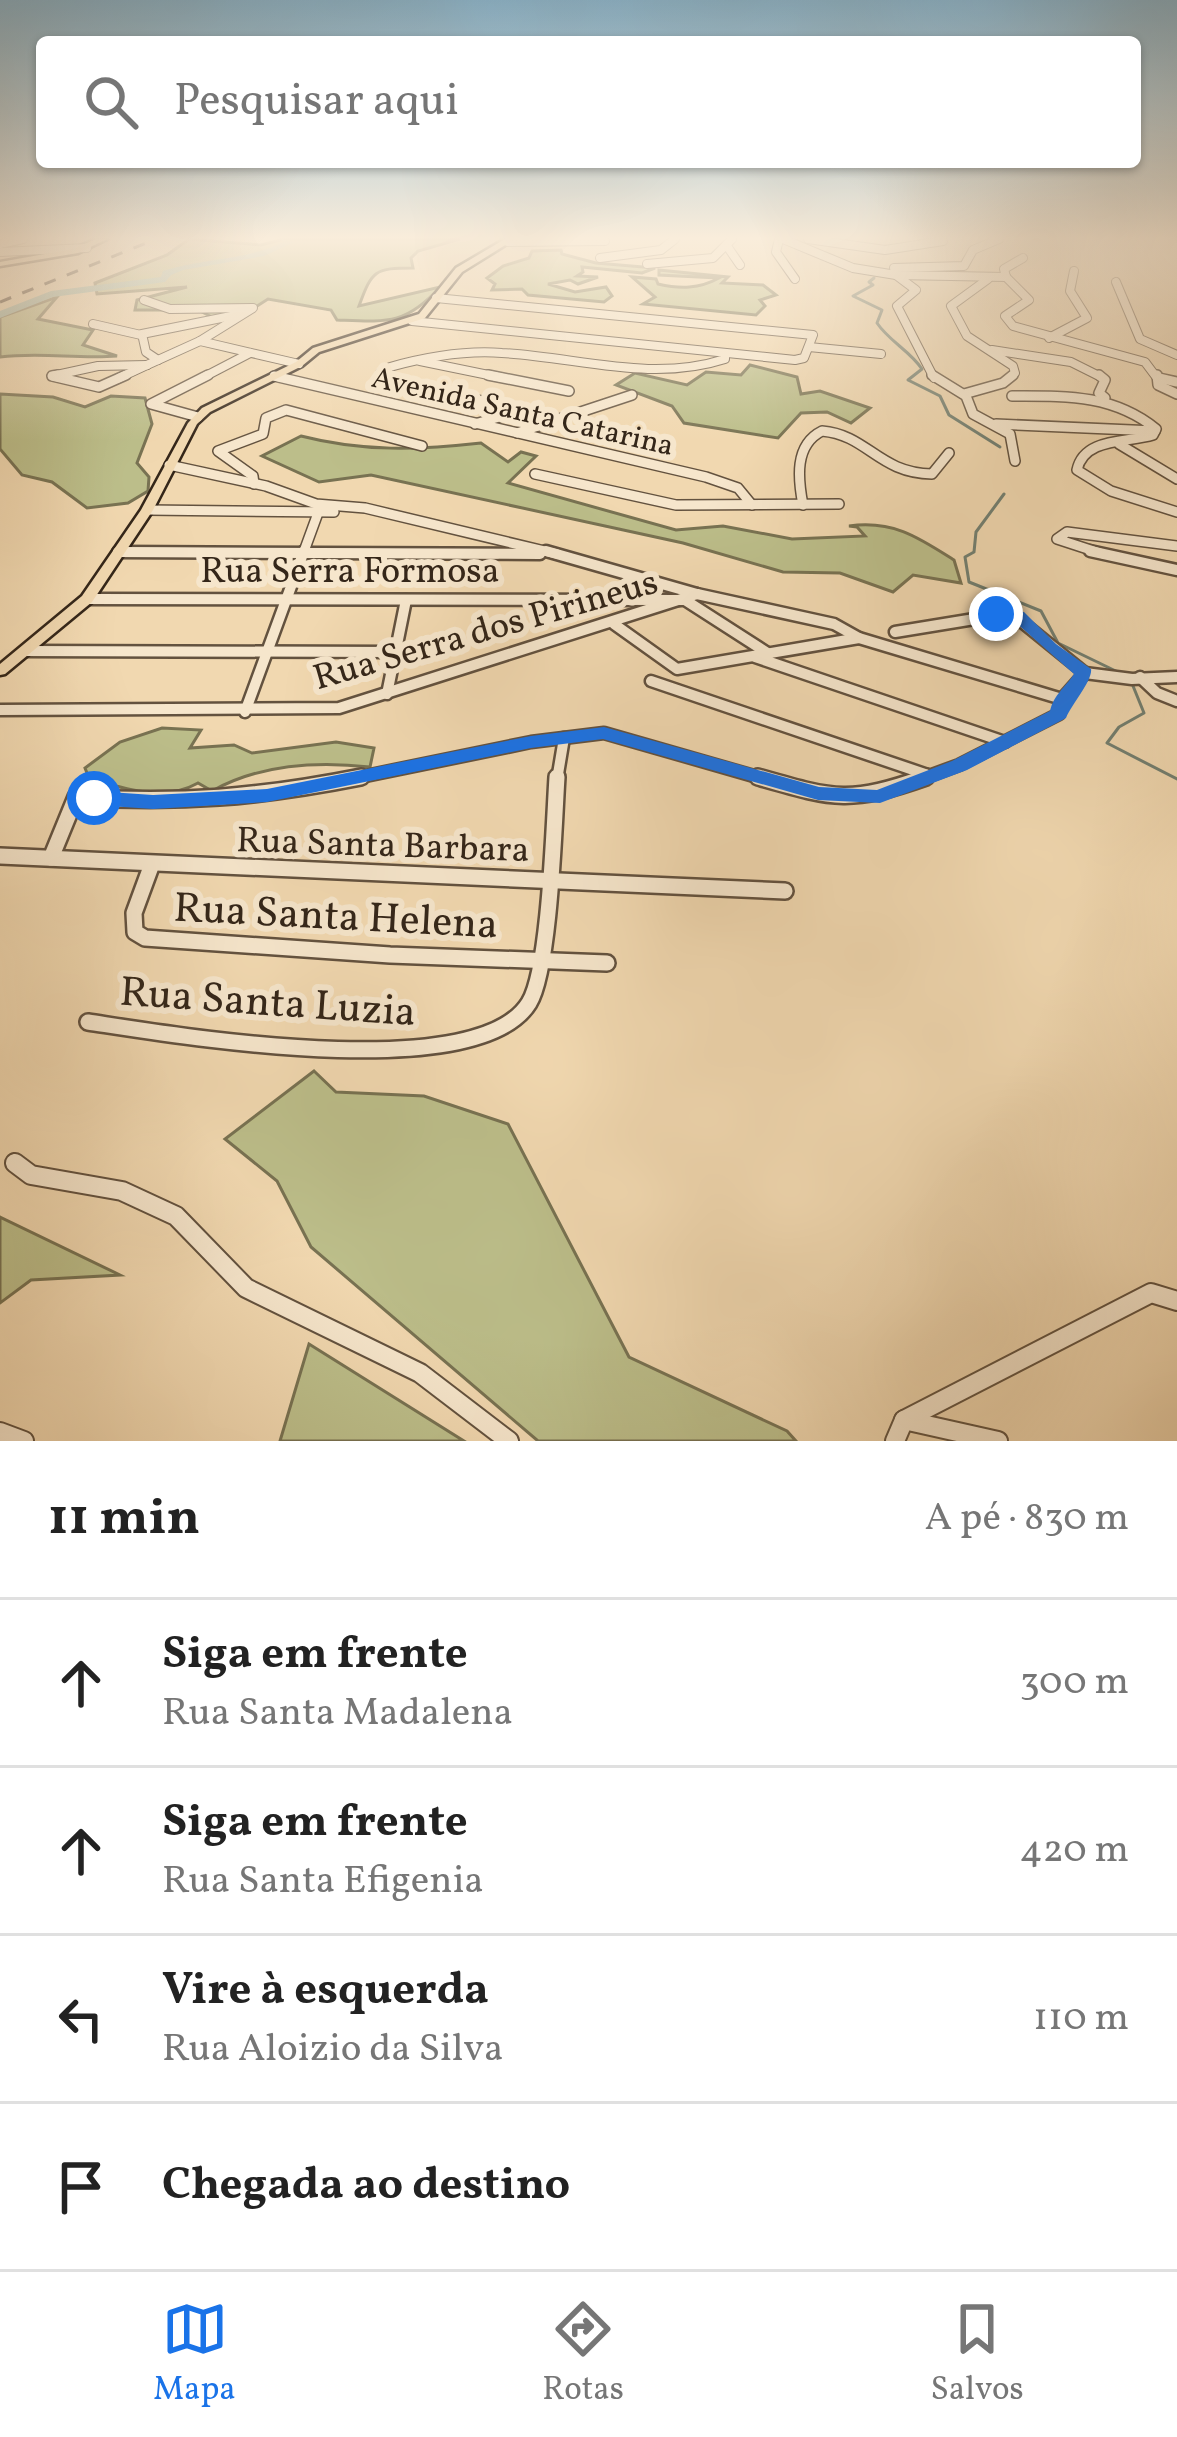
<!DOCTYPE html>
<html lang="pt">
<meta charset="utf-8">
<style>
:root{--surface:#fff;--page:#f6f6f6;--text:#222;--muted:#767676;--line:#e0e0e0;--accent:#1a73e8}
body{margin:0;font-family:Vollkorn,serif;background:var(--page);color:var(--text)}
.stop{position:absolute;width:36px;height:36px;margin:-27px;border:9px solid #1a73e8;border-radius:50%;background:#fff}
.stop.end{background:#1a73e8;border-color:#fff;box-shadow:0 3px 12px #0008}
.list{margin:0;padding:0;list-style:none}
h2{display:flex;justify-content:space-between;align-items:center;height:156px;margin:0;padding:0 48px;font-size:51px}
h2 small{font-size:39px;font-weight:400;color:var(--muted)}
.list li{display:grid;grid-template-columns:78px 1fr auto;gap:36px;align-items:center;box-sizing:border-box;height:168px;padding:0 48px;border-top:3px solid var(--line)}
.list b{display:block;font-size:45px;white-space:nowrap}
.list p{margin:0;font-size:39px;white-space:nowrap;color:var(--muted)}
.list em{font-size:39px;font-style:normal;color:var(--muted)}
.icon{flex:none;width:66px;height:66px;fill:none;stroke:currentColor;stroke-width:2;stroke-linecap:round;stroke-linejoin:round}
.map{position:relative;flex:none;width:1177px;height:1441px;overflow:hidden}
.search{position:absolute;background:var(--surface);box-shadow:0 3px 9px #0004;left:36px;right:36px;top:36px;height:132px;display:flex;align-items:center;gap:30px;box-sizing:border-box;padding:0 42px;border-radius:12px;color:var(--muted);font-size:45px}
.sheet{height:828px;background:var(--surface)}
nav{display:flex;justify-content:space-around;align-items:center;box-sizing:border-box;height:168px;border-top:3px solid var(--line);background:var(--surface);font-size:33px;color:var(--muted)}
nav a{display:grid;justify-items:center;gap:6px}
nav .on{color:var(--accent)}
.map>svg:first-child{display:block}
.green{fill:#bcbe8a;stroke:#787252;stroke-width:3}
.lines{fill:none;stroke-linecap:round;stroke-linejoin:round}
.stream{stroke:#727f71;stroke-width:3}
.river{fill:#9bbaac;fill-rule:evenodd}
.minor-far4-casing{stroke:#63523f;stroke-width:10}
.minor-far3-casing{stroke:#63523f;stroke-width:12}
.minor-far2-casing{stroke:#63523f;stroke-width:15}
.minor-far1-casing{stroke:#63523f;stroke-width:20}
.minor-casing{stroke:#63523f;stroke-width:22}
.major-casing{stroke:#342619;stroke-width:5}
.minor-far4{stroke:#f6e6cc;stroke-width:8}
.minor-far3{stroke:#f6e6cc;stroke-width:9}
.minor-far2{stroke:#f6e6cc;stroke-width:10}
.minor-far1{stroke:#f6e6cc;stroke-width:15}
.minor{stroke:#f6e6cc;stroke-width:18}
.major{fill:#f1d8b0;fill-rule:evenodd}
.rail{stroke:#342619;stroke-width:3;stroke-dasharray:12 12;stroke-linecap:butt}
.route{fill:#1a73e8}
.labels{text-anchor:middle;stroke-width:12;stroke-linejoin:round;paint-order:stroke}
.far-street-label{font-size:30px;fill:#342619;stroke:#f6e6cc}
.street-label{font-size:36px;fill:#342619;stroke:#f6e6cc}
.near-street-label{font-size:42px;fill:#342619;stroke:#f6e6cc}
</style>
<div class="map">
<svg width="1177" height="1441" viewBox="0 0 1177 1441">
<rect width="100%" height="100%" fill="#f1d8b0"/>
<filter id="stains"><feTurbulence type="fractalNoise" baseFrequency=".00167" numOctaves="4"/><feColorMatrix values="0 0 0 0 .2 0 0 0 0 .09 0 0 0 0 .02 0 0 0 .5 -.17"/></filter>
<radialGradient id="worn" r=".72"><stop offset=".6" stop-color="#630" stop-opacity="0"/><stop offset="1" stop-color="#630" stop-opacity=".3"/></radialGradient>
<g class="green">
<path d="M189,239L261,245L284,239H460L418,251L411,258L413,268C375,268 372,270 359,306L440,287C406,325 387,322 337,320L331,310L268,299L246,313L214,318L198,310H135L137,300L187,287L97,294L95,283L167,255Z"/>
<polygon points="561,250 562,254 596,263 655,268 642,273 582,267 583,272 577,276 598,277 578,284 570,280 548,284 575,292 606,287 612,296 604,302 528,295 522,289 492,290 495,284 487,278 503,266 529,258 532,251"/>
<path d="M659,270L728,277L722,283L763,285L776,295L760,300L765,306L756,315L643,304L655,297L632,277L656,279L658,284C680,289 699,289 719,278L659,275Z"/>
<path d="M57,297L38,319L93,330L83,345L117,356C77,359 40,352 0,357V317Z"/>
<polygon points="750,365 797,377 801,394 820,391 870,408 851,423 827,412 801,413 778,438 684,423 672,406 616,385 635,373 687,385 706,372 741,375"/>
<polygon points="0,394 53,397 85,407 111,396 145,398 152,424 137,463 149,477 148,491 128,503 87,508 52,482 22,475 0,449"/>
<path d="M301,436C363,452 418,450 481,443L508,462L521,452L536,456L508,483L676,530L723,526L792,539L865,536L857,527L849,526C893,520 918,537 954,560L961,583L913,575L893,592L840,573L783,572L683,543L371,475L319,482L262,456Z"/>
<path d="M162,728L201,730L190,748L234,745L252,753L336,742L374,748L370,767C316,761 260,764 212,791L198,783C165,802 123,789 89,778L85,768L120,742Z"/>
<polygon points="314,1071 336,1092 424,1096 508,1124 629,1357 787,1431 796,1441 538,1441 311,1247 277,1181 225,1139"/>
<polygon points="0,1217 120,1275 31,1280 0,1303"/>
<polygon points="309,1344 464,1441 280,1441"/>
</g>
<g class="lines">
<g class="stream">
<path d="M874,278L869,282L873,285L853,296L882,310L877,323C889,341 910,351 922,369L908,380L940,396L949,415L1000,447"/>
<polyline points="1004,494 976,532 974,552 965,557 969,582 1041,611 1058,643 1124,675"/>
<polyline points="1131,681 1144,713 1119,727 1107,743 1177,779"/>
</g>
<path class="river" d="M281,239L295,242L264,256L183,270L171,275L165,282L53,297L0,318V311L51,291L161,277L163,271C202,258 246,261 283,242Z"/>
<g class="minor-far4-casing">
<g id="minor-far4">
<polyline points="779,239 776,252 795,279"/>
<polyline points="783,239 853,268 896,275 1006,277"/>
<polyline points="808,239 885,250 943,241"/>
<polyline points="508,242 605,241"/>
<polyline points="0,244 23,239"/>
<polyline points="727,246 740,265"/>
<polyline points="0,252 87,248"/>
<polyline points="600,258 661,250 675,239"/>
<polyline points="647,264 713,258 732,239"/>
<polyline points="894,268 964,266 973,250 999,239"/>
<polyline points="896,275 916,290 897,306 934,378"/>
<polyline points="1006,277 1029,300 1005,316 1013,326 1145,362 1157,378"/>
<polyline points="1006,277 1004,269 1023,258"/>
<polyline points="988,279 951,306 967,336 1013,366 1015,373 1009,378"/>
<polyline points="1116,282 1140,339 1177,355"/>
<polyline points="144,300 170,309 253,308 200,341 147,365"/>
<polyline points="412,321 795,360 804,358 813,335 436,298"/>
<polyline points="93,324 141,335"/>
<polyline points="1049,338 1087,318 1070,291 1074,271"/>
<polyline points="200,341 299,364"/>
<polyline points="809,347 881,354"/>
<polyline points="992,350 1071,362 1103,378"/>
<polyline points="158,360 146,352 142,334 241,314"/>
<polyline points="420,361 503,378"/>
<polyline points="274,376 282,378"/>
<polyline points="60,378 52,376 98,366 147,365"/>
<polyline points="119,378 147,365"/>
<polyline points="202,378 250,353"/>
<path d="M386,378L380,373L390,367C426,357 464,350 502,353C577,357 651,383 725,359V353"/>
</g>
</g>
<g class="minor-far3-casing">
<g id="minor-far3">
<polyline points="58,375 52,376 99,387 126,375"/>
<polyline points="382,375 390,381 523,410 475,424"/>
<polyline points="488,375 569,391"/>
<polyline points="932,375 966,396 973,414 1010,434 1015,461"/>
<polyline points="1099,375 1105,380 1099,393 1105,398"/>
<polyline points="1157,375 1158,385 1177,394"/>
<polyline points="274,376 706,477 738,488 752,505"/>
<polyline points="1159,378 1177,382"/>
<polyline points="964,394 1003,383 1013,375"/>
<path d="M1012,396C1065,396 1113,394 1156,429L1153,435C1127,443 1084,437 1077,470L1111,491L1177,512"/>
<polyline points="198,417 151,404 208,375"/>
<polyline points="996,424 1155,431"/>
<polyline points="517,433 632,395"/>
<polyline points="1119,444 1177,479"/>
<polyline points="169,465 266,486 316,504 365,508 557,554"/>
<polyline points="535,474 676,505 839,504"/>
<polyline points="254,484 253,476 218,451 263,434 266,418 286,410 422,446"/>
<path d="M803,505C798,479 794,445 822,431C868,435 878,473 932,474L949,453"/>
<polyline points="147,510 334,512"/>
<polyline points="118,552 497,554"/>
<polyline points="303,554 318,513"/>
<polyline points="1103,554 1057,539 1067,532 1177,546"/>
</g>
</g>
<g class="minor-far2-casing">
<g id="minor-far2">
<polyline points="546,551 697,594 834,624 859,638 1062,699"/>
<polyline points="1090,551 1177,570"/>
<polyline points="118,552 540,554"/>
<polyline points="87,599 685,600 769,654"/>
<polyline points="614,624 677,669 859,638"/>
<polyline points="895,632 1011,613 1085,673"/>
<polyline points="25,651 393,652"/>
<polyline points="755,657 1005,742"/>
<polyline points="1085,673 1132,679 1177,677"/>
<polyline points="1140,677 1157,693 1177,701"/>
<polyline points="651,681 928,775"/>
<polyline points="387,694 406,600"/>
<polyline points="0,710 339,708 697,594"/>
<polyline points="245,712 304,551"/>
<polyline points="346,780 531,742 604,733 768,780"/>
<polyline points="557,780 564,738"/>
<polyline points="918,780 959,765 1059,714 1062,699 1085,673"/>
</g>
</g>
<g class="minor-far1-casing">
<g id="minor-far1">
<path d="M758,777C835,799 849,804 926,777"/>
<polyline points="0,856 785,891"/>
<path d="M51,858L76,797C179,804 260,797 361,777"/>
<polyline points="152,864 134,913 135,932 145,938 390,955 607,963"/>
<path d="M88,1022C175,1035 477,1087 529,1003C550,969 554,822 557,777"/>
</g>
</g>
<g class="minor-casing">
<g id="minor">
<polyline points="15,1163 31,1175 122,1191 176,1216 246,1288 420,1373 509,1441"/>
<polyline points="904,1420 1151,1293 1177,1301"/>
<polyline points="0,1432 24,1441"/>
<polyline points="895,1441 904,1420 998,1441"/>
</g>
</g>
<g class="major-casing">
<g id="major">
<polygon points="96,239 107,239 78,253 0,266 0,262 73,249"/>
<polygon points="505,239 515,239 462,272 425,318 319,352 302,366 210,412 197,424 153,510 92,602 5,674 0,675 0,664 82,596 141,510 188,423 202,408 296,362 313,348 419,314 456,268"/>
</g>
</g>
<use href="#minor-far4" class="minor-far4"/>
<use href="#minor-far3" class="minor-far3"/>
<use href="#minor-far2" class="minor-far2"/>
<use href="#minor-far1" class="minor-far1"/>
<use href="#minor" class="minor"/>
<use href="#major" class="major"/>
<polyline class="rail" points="0,302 156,239"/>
</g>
<linearGradient id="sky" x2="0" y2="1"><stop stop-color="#89b6d0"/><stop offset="0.54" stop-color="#f9eddb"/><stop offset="1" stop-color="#f9eddb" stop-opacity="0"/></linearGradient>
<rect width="1177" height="441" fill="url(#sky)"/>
<path class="route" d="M996,608L1024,612L1056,644L1091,669C1093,680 1072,704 1066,718L967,770L880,803L818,800L603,739L531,748L267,802L153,809L94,805L83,798L94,791L153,795L267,789L531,736L604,727L819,787L877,790L952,761L1050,711C1054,694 1065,688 1074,674L1013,620L990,617L987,614Z"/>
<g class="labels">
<g class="far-street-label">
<text transform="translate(523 411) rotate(13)" y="10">Avenida Santa Catarina</text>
</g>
<g class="street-label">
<text x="350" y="582">Rua Serra Formosa</text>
<text transform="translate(485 628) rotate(-16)" y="13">Rua Serra dos Pirineus</text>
<text transform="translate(383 843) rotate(2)" y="13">Rua Santa Barbara</text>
</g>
<g class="near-street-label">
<text transform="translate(336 914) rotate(3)" y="15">Rua Santa Helena</text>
<text transform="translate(268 1000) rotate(4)" y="15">Rua Santa Luzia</text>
</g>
</g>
<rect width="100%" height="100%" filter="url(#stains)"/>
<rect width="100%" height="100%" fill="url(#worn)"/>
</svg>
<div class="stop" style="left:94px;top:798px"></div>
<div class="stop end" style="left:996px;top:614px"></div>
<div class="search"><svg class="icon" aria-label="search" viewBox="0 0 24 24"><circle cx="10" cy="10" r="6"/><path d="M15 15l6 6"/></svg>Pesquisar aqui</div>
</div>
<section class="sheet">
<h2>11 min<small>A pé · 830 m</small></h2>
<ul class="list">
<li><svg class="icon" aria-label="ahead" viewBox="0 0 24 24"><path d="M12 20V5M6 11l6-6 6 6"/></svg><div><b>Siga em frente</b><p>Rua Santa Madalena</p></div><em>300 m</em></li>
<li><svg class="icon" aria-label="ahead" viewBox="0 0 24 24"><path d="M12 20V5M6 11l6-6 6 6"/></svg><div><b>Siga em frente</b><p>Rua Santa Efigenia</p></div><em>420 m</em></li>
<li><svg class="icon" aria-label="left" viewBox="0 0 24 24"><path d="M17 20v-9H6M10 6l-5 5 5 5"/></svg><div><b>Vire à esquerda</b><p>Rua Aloizio da Silva</p></div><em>110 m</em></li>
<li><svg class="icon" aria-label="arrive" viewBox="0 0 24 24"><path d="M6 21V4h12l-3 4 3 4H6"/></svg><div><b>Chegada ao destino</b></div></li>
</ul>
</section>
<nav>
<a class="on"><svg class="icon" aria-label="map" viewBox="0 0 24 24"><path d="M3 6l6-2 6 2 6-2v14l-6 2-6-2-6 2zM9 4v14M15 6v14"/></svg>Mapa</a>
<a><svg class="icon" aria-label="directions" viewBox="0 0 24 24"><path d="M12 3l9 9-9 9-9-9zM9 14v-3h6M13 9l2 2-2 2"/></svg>Rotas</a>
<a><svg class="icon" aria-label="saved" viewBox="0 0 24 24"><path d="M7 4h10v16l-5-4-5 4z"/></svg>Salvos</a>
</nav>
